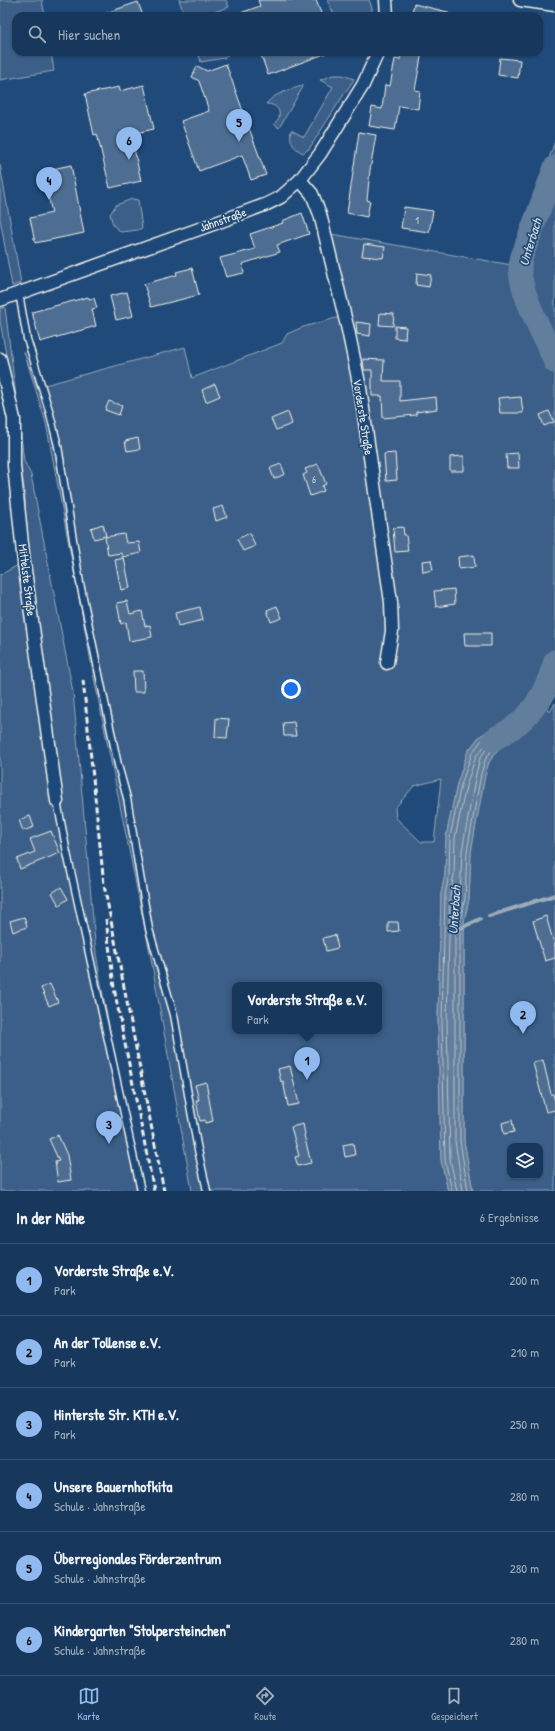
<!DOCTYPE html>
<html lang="de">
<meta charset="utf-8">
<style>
:root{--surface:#17385c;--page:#203f62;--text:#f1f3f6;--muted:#9eacbb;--line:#365272;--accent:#90b9f0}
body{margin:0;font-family:"Patrick Hand",sans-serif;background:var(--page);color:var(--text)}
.controls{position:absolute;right:12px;bottom:12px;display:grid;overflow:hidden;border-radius:8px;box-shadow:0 1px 3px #0004}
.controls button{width:36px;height:36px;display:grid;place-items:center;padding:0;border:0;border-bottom:1px solid var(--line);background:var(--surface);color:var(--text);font:20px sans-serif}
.you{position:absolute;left:291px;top:689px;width:14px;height:14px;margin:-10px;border:3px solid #fff;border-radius:50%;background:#1a73e8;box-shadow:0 0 0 6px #1a73e833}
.badge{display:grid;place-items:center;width:26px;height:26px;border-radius:50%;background:var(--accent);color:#111;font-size:13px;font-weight:700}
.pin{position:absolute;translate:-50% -33px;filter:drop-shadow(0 1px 2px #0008)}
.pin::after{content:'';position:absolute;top:21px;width:14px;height:12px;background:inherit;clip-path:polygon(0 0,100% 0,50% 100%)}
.popup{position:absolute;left:232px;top:982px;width:150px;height:52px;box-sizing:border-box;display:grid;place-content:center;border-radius:8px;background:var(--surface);filter:drop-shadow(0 1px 3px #0005);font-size:13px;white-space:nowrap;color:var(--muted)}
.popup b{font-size:15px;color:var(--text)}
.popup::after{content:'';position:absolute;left:50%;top:100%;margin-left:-8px;border:8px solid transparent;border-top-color:var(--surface)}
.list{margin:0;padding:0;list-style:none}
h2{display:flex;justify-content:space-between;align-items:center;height:52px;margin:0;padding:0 16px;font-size:17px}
h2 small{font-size:13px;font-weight:400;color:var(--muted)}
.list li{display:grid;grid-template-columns:26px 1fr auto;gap:12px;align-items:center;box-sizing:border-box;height:72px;padding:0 16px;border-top:1px solid var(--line)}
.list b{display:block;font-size:15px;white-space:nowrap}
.list p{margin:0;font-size:13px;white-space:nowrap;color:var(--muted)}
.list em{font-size:13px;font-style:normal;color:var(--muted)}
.icon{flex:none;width:22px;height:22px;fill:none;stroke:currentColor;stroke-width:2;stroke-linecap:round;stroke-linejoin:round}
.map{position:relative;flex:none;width:555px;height:1191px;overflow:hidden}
.search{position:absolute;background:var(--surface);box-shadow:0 1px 3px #0004;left:12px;right:12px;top:12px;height:44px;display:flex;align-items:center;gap:10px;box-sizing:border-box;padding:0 14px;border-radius:12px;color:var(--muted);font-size:15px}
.sheet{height:484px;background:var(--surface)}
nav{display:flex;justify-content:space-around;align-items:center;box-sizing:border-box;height:56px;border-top:1px solid var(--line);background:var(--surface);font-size:11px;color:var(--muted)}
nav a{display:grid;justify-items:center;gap:2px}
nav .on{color:var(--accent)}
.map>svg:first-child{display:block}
.green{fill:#3a5f88;stroke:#97a8b8;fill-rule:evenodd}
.water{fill:#627e9d;stroke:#9cacbb}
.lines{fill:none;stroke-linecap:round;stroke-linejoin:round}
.shore{stroke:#bac3ca;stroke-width:1}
.stream{stroke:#9cacbb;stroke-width:4}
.river{stroke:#627e9d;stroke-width:23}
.building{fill:#4d6e92;stroke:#f4f1e8}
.lane-casing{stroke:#f4f1e8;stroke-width:9}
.street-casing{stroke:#f4f1e8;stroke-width:15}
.lane{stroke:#1f4a7a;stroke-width:6}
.street{stroke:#1f4a7a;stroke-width:12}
.rail{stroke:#f4f1e8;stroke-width:3;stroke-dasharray:6 3;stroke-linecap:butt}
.labels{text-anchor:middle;stroke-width:3.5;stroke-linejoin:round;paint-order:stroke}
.number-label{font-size:10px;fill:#cad0d2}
.street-label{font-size:12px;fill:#f4f1e8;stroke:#1f4a7a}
.water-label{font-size:13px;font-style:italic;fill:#dee0dd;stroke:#1f4a7a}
</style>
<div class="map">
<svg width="555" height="1191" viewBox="0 0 555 1191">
<rect width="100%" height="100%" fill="#1f4a7a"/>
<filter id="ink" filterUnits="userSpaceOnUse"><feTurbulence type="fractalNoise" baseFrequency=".025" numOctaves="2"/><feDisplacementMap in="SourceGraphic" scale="8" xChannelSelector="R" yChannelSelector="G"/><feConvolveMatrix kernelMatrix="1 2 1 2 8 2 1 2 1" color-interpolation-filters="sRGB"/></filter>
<g filter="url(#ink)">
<g class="green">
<polygon points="0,0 42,0 45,16 16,16 16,52 51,52 54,71 0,80"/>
<polygon points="179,0 226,0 229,7 202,16 185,16"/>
<polygon points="327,0 369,0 372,8 372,16 335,16"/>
<polygon points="198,52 231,52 224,58 201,62"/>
<path d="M333,75H342L354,79L309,149L303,153C293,148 289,142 291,130L304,137L333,87L320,80Z"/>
<path d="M304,85L279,128L274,124L279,118C281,109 275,104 266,104C274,93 291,90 304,85Z"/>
<path d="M555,141V695L547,710L550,712L555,703V1191H473L464,1141V921L469,899L471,852L484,776L489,762L495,753L493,727L479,737L468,751L457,784L446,837L445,875L441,894L438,1020L441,1160L448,1191H192L150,953L94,678L46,423L24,352L47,413L57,460L77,583L127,814L120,765L82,583L62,447L45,385L185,347L192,378L282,343L287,334L303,327L340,317L331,234L512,265ZM441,779L434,842H421L396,818L395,808L414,786ZM235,985H379V1031H235ZM510,1146H540V1176H510Z"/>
<polygon points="0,165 21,283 12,286 0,219"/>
<polygon points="132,199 138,200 142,228 138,230 121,232 113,225 110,214 116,205"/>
<path d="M5,307L24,461L31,475L73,692L96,953L102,990L142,1191H0V575L20,564C23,541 26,518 25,495C23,475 17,454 20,433L0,321V309Z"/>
</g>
<polygon class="water" points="507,723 519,723 515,733 495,753 489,762 485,776 471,852 469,899 464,921 464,1141 473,1191 448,1191 441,1160 438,1020 441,894 445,875 446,837 457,784 468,751 479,737 493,727"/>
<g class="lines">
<g class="shore">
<polyline points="452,1191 445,1160 442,1020 445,895 449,875 450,837 461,785 472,753 482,740 495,731 510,727 512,729 511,731 491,751 485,760 481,774 467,851 465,898 460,921 460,1141 468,1191"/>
<polyline points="457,1191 450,1159 447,1020 450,895 454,875 455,838 466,786 476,756 488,742 489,745 480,758 476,774 462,851 460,898 455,921 455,1141 463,1191"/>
</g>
<g class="stream">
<polyline points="489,916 555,895"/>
<polyline points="459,929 480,919"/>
</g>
<g class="river">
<path d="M555,167L522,256C521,260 520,265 520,269C520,293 545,338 555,362"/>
<path d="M493,740C501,735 511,730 519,723C537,709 549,682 555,661"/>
</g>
</g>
<g class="building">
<polygon points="258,0 316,0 322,16 235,16 235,15 260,6"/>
<polygon points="138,2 143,16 104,16 103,14"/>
<polygon points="414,4 448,12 448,16 411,16"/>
<polygon points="260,52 326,52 327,53 268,75"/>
<polygon points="401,52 422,52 415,90 420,91 418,109 399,106 395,130 369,126 372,107 382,109 385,85 390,86 395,59 400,60"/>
<polygon points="500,58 520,60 518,78 498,75"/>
<polygon points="226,64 266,175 251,180 242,155 199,171 181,121 209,111 199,81 192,77 197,66 207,71"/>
<polygon points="144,85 154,129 131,134 141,181 110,188 97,134 94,135 85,94 119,87 120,91"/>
<polygon points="359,132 376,135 370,170 367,200 370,201 367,217 347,213"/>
<polygon points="71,165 84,233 35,243 30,218 52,213 43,171"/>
<polygon points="404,207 433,211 429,232 401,228"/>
<polygon points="302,213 309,234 277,245 280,252 242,264 244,273 226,277 220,258 255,249 250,234 283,223 282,221"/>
<polygon points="364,244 385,247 383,258 362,256"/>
<polygon points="192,268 199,295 151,307 144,284 177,275 176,272"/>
<polygon points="417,273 431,275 429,287 416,285"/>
<polygon points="127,292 133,316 116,320 110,296"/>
<polygon points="88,297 89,299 94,298 97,308 92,309 96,326 40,342 32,312"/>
<polygon points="380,313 394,314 393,326 379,325"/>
<polygon points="356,322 371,324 370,336 357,334"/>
<polygon points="395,326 406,327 405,339 395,338"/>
<polygon points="363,359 384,360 383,381 400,381 400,401 436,397 437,409 416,412 416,415 383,418 382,396 372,396 372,370 364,370"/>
<polygon points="215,384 220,396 206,402 202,390"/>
<polygon points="509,397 509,398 521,397 523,413 500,413 498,398"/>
<polygon points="109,401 122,406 119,415 105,410"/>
<polygon points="549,411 554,422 544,426 540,415"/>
<polygon points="288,412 292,424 276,430 271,419"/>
<polygon points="138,438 140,449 127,451 125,441"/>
<polygon points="395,453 397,480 386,481 384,454"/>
<polygon points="518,453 519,468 507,468 506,454"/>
<polygon points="464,456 464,471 450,471 450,457"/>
<polygon points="281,464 285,474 274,479 270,468"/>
<polygon points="318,464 326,484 322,486 324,491 310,496 303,475 307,473 305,469"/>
<polygon points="223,506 227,517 216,521 213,509"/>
<polygon points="103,524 106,536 94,539 91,528"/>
<polygon points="403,527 404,535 406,535 408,551 395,552 393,528"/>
<polygon points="250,533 255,546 243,551 237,539"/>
<polygon points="124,534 126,543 139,542 141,553 122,557 121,553 108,555 105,537"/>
<polygon points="474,555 475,567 459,569 458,557"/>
<polygon points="124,558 130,588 121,590 115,560"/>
<polygon points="431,560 433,570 423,572 422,561"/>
<polygon points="454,589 455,604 436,607 434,591"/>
<polygon points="127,601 130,614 142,611 145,626 150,625 152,637 129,641 126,622 121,624 117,603"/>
<polygon points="277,606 282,618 271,622 267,610"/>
<polygon points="200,607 203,620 178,626 175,613"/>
<polygon points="464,633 491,633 491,646 465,646"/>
<polygon points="133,671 143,671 144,692 134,692"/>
<polygon points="216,718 229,719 227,738 215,737"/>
<polygon points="294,722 296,736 284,736 283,723"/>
<polygon points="30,816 34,827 23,831 19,820"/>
<polygon points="51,831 60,853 20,869 17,859 35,852 30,839"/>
<polygon points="61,887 68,899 59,905 52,893"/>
<polygon points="546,916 555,947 555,958 545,961 533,921"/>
<polygon points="24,917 27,927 13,932 10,921"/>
<polygon points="388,922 398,922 399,931 388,932"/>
<polygon points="335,935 338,948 326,951 323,938"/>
<polygon points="50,984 58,1002 49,1006 41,988"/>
<polygon points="543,1060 551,1094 553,1094 555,1102 555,1110 546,1112 533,1063"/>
<polygon points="290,1066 299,1104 288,1106 283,1081 281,1082 278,1069"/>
<polygon points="206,1082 213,1121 205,1123 205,1120 200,1121 196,1100 199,1100 195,1085"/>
<polygon points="512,1120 514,1132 504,1134 502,1123"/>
<polygon points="303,1124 305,1134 304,1135 311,1163 298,1166 295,1157 299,1156 291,1127"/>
<polygon points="58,1135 67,1155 71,1180 58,1182 55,1162 59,1161 49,1139"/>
<polygon points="353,1143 355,1155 345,1157 343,1145"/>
</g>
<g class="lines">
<g class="lane-casing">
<g id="lane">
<polyline points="19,293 27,339 49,410 58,446 80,583 118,765 127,798 149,929 174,1015 197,1145 207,1191"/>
<polyline points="57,801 67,853 141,1191"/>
</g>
</g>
<g class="street-casing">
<g id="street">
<polyline points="386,0 387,16"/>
<polyline points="520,0 555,5"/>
<polyline points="300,180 312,194 320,214 348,330 360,388 391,602 392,631 387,663"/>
<polyline points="0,300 216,223 267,204 281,197 300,180 320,154 363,85 378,52"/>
<polyline points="0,359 14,419 14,466 24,563 57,801"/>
</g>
</g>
<use href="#lane" class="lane"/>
<use href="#street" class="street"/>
<g class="rail">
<polyline points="83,680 104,885 164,1191"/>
<polyline points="106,919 114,988 154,1191"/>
</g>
</g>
</g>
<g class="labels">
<g class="number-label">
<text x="417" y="224">1</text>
<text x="314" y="483">6</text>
</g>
<g class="street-label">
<text transform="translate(223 220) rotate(-20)" y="4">Jahnstraße</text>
<text transform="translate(363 417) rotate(81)" y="4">Vorderste Straße</text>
<text transform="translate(27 580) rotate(83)" y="4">Mittelste Straße</text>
</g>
<g class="water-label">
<text transform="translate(530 242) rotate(-73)" y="5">Unterbach</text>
<text transform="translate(454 910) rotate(-86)" y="5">Unterbach</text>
</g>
</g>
</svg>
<div class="controls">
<button><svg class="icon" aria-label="layers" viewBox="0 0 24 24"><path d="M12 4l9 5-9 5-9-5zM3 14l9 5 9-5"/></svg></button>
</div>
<div class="you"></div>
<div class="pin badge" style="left:307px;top:1080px">1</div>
<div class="popup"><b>Vorderste Straße e.V.</b>Park</div>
<div class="pin badge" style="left:523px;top:1034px">2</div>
<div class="pin badge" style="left:109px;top:1144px">3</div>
<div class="pin badge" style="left:49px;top:200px">4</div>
<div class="pin badge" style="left:239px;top:142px">5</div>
<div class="pin badge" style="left:129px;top:160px">6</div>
<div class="search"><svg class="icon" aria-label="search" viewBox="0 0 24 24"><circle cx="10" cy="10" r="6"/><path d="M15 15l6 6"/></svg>Hier suchen</div>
</div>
<section class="sheet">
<h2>In der Nähe<small>6 Ergebnisse</small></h2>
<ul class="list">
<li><span class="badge">1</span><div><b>Vorderste Straße e.V.</b><p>Park</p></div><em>200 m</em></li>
<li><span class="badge">2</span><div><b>An der Tollense e.V.</b><p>Park</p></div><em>210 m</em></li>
<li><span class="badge">3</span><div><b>Hinterste Str. KTH e.V.</b><p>Park</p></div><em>250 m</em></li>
<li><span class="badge">4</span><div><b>Unsere Bauernhofkita</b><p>Schule · Jahnstraße</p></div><em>280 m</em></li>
<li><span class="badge">5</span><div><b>Überregionales Förderzentrum</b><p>Schule · Jahnstraße</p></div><em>280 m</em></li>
<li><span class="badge">6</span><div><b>Kindergarten &quot;Stolpersteinchen&quot;</b><p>Schule · Jahnstraße</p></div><em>280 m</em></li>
</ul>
</section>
<nav>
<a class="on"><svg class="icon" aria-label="map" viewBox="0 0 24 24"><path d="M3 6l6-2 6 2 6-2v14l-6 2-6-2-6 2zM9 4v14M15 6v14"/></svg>Karte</a>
<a><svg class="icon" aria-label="directions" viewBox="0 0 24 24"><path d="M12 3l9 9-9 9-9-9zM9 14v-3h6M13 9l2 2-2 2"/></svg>Route</a>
<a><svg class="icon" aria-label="saved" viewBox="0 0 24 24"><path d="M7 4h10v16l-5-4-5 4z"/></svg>Gespeichert</a>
</nav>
